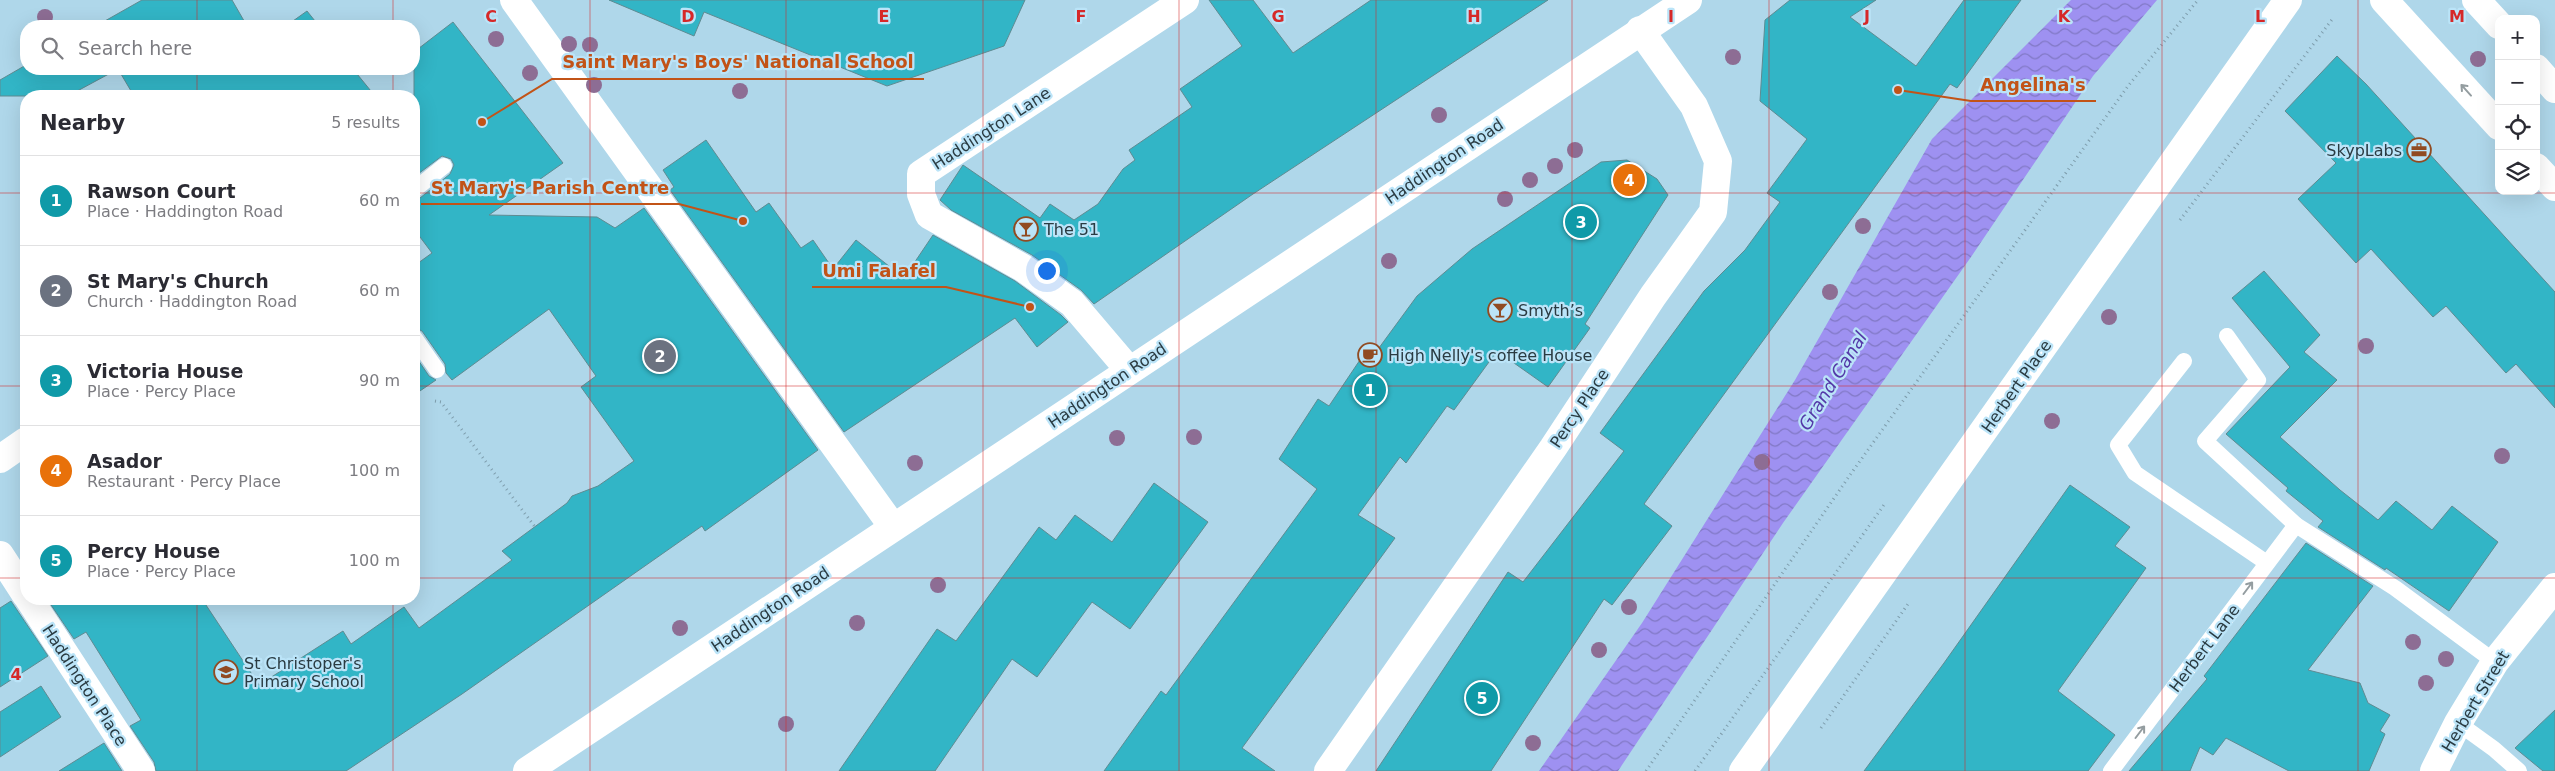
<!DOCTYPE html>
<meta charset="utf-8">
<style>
:root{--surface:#fff;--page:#f7f7f7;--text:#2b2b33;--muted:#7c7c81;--line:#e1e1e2;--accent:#db2777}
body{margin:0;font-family:"DejaVu Sans",sans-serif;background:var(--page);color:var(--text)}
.controls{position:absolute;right:15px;top:15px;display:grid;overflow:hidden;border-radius:10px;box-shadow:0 5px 20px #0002}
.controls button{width:45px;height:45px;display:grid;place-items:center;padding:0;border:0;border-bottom:1px solid var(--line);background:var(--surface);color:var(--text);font:25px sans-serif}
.you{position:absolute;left:1046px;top:270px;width:18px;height:18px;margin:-12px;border:4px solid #fff;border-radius:50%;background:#1a73e8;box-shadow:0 0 0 8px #1a73e833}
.badge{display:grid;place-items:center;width:32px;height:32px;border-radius:50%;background:var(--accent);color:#fff;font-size:16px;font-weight:700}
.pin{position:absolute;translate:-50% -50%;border:2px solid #fff;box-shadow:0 1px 5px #0006}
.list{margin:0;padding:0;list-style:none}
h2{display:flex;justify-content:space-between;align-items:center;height:65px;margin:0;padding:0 20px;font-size:21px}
h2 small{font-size:16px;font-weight:400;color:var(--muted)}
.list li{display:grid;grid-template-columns:32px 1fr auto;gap:15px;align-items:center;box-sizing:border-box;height:90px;padding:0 20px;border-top:1px solid var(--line)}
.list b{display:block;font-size:19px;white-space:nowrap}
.list p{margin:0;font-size:16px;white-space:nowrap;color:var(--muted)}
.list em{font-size:16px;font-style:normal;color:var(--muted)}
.icon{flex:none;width:28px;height:28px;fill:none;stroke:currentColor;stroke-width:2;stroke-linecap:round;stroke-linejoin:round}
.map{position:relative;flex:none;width:2555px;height:771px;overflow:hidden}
.search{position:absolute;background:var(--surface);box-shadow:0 5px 20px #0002;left:20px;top:20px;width:400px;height:55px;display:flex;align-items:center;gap:12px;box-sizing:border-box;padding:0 18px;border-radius:20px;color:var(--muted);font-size:19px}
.panel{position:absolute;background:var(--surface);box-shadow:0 5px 20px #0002;left:20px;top:90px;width:400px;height:515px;border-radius:20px}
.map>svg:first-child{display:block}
.water{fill:url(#water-waves)}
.building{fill:#32b5c6;stroke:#5e8b92}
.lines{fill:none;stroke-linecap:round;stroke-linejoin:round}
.path{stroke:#7e9dac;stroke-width:3;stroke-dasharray:1 4;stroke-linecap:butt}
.lane{stroke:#fff;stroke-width:16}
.street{stroke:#fff;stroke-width:28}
.secondary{stroke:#fff;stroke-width:28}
.tree{fill:#8d6d94}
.oneway{stroke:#949da0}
.grid{fill:none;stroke:#d62828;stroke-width:1;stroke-opacity:0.55}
.labels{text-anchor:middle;stroke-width:4.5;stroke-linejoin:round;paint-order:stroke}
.street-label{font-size:16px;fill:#2a3b42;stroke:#bbe4f8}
.poi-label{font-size:16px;fill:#2a3b42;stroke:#bbe4f8;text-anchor:start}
.water-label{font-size:18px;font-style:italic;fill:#5439a8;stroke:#bbe4f8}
.grid-label{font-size:16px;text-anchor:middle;font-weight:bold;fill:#d62828;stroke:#bbe4f8;stroke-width:4.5;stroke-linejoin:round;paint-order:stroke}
.leader{fill:none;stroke:#c25317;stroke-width:2}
.callout-dot{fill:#c25317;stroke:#bbe4f8;stroke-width:2}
.callout-label{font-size:18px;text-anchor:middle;font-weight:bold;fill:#c25317;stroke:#bbe4f8;stroke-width:4.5;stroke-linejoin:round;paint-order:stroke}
</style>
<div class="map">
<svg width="2555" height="771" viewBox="0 0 2555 771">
<defs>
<pattern id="water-waves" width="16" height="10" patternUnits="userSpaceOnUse" patternTransform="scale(1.25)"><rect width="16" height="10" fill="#9e91f1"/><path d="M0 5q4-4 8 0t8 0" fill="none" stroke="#8178c5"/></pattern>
</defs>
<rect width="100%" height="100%" fill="#afd7ea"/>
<polygon class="water" points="2071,0 2157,0 2093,76 1971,257 1783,523 1618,771 1539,771 1642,623 1795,380 1932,139"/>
<g class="building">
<polygon points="142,0 232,0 247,26 96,26"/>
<polygon points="609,0 1025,0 1004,46 887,86 704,12 694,36"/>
<polygon points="1209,0 1253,0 1293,53 1371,0 1548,0 1253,194 1094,304 1081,290 1032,255 951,210 940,200 963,165 1040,218 1050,204 1074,220 1098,204 1123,169 1135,160 1129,150 1192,107 1180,89 1242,46"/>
<polygon points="1790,0 1876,0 1850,17 1916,66 1964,0 2021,0 1957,88 1950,84 1644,504 1672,526 1612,605 1604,599 1491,771 1376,771 1508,572 1523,582 1624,451 1600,433 1704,291 1745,250 1780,202 1767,193 1807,139 1760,101 1765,20"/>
<polygon points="307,11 319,26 286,26"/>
<polygon points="453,22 563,163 489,215 597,217 615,228 644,208 818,450 705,531 702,526 462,694 346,771 156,771 154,762 130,726 141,720 86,632 74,639 47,599 202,599 259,685 343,631 351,644 404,607 419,628 512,560 502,551 567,503 572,496 598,486 634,461 581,387 596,376 549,309 452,380 446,373 445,364 422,331 414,327 414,266 432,253 414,229 414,200 420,198 450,174 454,165 451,159 442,156 414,177 414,52"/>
<polygon points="2337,56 2366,84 2555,292 2555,408 2516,364 2506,373 2446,306 2433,317 2371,249 2356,263 2298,199 2336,163 2285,111"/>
<polygon points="26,65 26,69 353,69 375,96 134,96 118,69 68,96 0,96 0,80"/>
<polygon points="706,140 756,212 769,203 801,248 813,240 833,269 856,240 904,278 933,235 1015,281 1061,315 1068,322 1037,347 1015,318 844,432 670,190 674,187 663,170"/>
<polygon points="1627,160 1657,179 1668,195 1585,324 1590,328 1548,387 1497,351 1454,410 1447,406 1406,463 1400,457 1358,515 1395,538 1242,748 1275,771 1104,771 1161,691 1166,695 1317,489 1279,459 1318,399 1329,406 1368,348 1376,352 1417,296 1472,249 1601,162"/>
<polygon points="2264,271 2320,335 2304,352 2337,380 2280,437 2340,490 2378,520 2396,501 2432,530 2452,506 2498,542 2449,611 2386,568 2385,570 2318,527 2323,521 2286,491 2288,488 2226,434 2290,367 2232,298"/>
<polygon points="414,354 429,376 436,380 414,395"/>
<polygon points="1154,483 1208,522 1130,629 1092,602 1037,677 1012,659 935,771 839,771 937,629 956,641 1039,527 1056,540 1075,515 1112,542"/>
<polygon points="2070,485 2130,527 2115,546 2146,568 2058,691 2115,735 2088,771 1864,771 1944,663"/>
<polygon points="2306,543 2373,586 2308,670 2360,683 2368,703 2390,715 2380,731 2385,734 2369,771 2289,771 2226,738 2213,755 2200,747 2190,771 2129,771 2207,679 2204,676"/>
<polygon points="11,601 48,656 0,687 0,608"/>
<polygon points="41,686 61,717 0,757 0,712"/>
<polygon points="2555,710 2555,771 2543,771 2515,748"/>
<polygon points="104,743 122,771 59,771"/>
</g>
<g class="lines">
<g class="path">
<polyline points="2180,220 2334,17"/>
<polyline points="435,401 441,402 535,527"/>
<polyline points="1821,728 1908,604"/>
<polyline points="1646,771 1850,475 2128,86 2198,0"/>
<polyline points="1695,771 1886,502"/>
</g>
<g class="lane">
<polyline points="414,190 444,166"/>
<polyline points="2227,336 2258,380 2205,441 2296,525 2395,588 2495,662"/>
<polyline points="414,337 437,370"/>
<polyline points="2184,361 2118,445 2135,473 2267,563"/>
<polyline points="2458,723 2494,749 2519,771"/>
<polyline points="2111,771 2296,525"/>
</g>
<g class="street">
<polyline points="514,0 893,527"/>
<polyline points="1129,370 1072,303 1023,268 929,215 921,194 921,174 1185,0"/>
<polyline points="0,459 26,441"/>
<polyline points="0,555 26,595"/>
<polyline points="29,599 141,771"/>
<polyline points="1328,771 1553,448 1653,296 1713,212 1718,161 1694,106 1640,30"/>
<polyline points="2434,771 2458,723 2495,662 2555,587"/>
</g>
<g class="secondary">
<polyline points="2384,0 2499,126"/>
<polyline points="2476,0 2499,25"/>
<polyline points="2536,68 2555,89"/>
<polyline points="2536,167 2555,187"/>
<polyline points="527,771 1688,0"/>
<polyline points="1743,771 2288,0"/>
</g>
</g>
<g class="tree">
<circle cx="45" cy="17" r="8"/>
<circle cx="496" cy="39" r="8"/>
<circle cx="569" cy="44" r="8"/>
<circle cx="590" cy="45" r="8"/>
<circle cx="1733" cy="57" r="8"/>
<circle cx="2478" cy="59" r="8"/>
<circle cx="530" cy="73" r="8"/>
<circle cx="594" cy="85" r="8"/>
<circle cx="740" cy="91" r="8"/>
<circle cx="1439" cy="115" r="8"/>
<circle cx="1575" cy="150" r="8"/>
<circle cx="1555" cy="166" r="8"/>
<circle cx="1530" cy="180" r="8"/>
<circle cx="1505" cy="199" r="8"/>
<circle cx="1863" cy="226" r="8"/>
<circle cx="1389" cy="261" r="8"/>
<circle cx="1830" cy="292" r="8"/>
<circle cx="2109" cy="317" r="8"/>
<circle cx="2366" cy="346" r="8"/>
<circle cx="2052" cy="421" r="8"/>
<circle cx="1194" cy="437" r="8"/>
<circle cx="1117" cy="438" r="8"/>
<circle cx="2502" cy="456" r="8"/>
<circle cx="1762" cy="462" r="8"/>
<circle cx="915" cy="463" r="8"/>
<circle cx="938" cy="585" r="8"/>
<circle cx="1629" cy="607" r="8"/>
<circle cx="857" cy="623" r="8"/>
<circle cx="680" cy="628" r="8"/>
<circle cx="2413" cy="642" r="8"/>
<circle cx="1599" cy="650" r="8"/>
<circle cx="2446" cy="659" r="8"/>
<circle cx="2426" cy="683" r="8"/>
<circle cx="786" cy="724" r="8"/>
<circle cx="1533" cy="743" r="8"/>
</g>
<defs><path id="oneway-shaft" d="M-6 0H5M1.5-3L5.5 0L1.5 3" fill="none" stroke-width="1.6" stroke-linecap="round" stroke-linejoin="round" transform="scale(1.25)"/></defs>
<g class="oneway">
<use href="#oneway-shaft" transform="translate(2466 90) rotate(-132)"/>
<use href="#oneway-shaft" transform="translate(2248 588) rotate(-53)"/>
<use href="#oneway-shaft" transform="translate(2140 732) rotate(-53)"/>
</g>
<path class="grid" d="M197,0V26M393,0V26M590,0V771M786,0V771M983,0V771M1179,0V771M1376,0V771M1572,0V771M1769,0V771M1965,0V771M2162,0V771M2358,0V771M197,69V96M393,69V96M0,193H26M414,193H2555M0,386H26M414,386H2555M0,578H26M414,578H2555M197,599V771M393,599V771"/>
<defs>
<g id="office-ring" transform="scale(1.25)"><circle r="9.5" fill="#bbe4f8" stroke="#914b22" stroke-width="1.5"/><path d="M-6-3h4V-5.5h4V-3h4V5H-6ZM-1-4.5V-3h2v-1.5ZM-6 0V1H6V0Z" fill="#914b22"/></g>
<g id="bar-ring" transform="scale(1.25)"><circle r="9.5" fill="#bbe4f8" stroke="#914b22" stroke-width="1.5"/><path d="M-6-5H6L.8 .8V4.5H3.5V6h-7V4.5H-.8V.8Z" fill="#914b22"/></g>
<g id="cafe-ring" transform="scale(1.25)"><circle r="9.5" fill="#bbe4f8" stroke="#914b22" stroke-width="1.5"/><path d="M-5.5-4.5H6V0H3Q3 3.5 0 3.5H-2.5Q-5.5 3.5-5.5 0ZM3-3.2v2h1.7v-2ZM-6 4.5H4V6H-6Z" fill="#914b22"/></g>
<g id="school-ring" transform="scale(1.25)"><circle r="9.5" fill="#bbe4f8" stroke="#914b22" stroke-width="1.5"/><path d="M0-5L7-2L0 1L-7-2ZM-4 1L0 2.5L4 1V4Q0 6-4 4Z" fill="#914b22"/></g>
</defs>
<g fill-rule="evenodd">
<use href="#office-ring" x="2419" y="150"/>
<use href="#bar-ring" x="1026" y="229"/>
<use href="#bar-ring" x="1500" y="310"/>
<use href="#cafe-ring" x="1370" y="355"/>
<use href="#school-ring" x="226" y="672"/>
</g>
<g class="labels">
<g class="street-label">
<text transform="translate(991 128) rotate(-33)" y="6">Haddington Lane</text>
<text transform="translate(1444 161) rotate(-34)" y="6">Haddington Road</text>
<text transform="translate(1107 385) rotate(-34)" y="6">Haddington Road</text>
<text transform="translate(2016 386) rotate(-55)" y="6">Herbert Place</text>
<text transform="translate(1579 408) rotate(-56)" y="6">Percy Place</text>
<text transform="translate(770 609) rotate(-34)" y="6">Haddington Road</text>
<text transform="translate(2204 648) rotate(-53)" y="6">Herbert Lane</text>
<text transform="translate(85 685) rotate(57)" y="6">Haddington Place</text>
<text transform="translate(2475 701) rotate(-59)" y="6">Herbert Street</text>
</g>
<g class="poi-label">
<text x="2402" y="156" text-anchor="end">SkypLabs</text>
<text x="1044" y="235">The 51</text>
<text x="1518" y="316">Smyth’s</text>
<text x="1388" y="361">High Nelly's coffee House</text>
<text x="244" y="669">St Christoper's<tspan x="244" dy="18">Primary School</tspan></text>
</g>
<g class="water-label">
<text transform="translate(1833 381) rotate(-58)" y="6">Grand Canal</text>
</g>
</g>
<g class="grid-label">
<text x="491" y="22">C</text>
<text x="688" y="22">D</text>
<text x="884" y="22">E</text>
<text x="1081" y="22">F</text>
<text x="1278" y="22">G</text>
<text x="1474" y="22">H</text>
<text x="1671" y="22">I</text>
<text x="1867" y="22">J</text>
<text x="2064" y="22">K</text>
<text x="2260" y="22">L</text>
<text x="2457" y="22">M</text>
<text x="16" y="680">4</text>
</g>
<path class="leader" d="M482 122L552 79H924M1898 90L1971 101H2096M743 221L679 204H421M1030 307L946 287H812"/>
<g class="callout-dot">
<circle cx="482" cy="122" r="5"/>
<circle cx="1898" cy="90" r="5"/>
<circle cx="743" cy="221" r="5"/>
<circle cx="1030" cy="307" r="5"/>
</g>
<g class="callout-label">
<text x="738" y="68">Saint Mary's Boys' National School</text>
<text x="2033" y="91">Angelina's</text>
<text x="550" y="194">St Mary's Parish Centre</text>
<text x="879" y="277">Umi Falafel</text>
</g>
</svg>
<div class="controls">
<button>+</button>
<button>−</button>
<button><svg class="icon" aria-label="locate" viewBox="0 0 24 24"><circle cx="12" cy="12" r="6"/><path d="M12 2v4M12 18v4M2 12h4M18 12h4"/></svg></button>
<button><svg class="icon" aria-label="layers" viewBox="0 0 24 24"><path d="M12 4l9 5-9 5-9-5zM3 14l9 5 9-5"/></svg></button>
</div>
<div class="you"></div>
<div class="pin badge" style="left:1370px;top:390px;background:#0f9aa8">1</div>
<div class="pin badge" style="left:660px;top:356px;background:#6b7280">2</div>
<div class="pin badge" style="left:1581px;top:222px;background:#0f9aa8">3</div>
<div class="pin badge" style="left:1629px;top:180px;background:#e8710a">4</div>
<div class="pin badge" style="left:1482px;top:698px;background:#0f9aa8">5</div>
<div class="search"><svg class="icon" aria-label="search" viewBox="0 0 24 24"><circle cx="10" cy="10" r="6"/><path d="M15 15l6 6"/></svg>Search here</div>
<section class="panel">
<h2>Nearby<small>5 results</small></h2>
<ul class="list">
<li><span class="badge" style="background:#0f9aa8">1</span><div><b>Rawson Court</b><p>Place · Haddington Road</p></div><em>60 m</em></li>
<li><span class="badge" style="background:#6b7280">2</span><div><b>St Mary's Church</b><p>Church · Haddington Road</p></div><em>60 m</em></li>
<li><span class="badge" style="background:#0f9aa8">3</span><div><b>Victoria House</b><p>Place · Percy Place</p></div><em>90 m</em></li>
<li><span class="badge" style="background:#e8710a">4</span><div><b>Asador</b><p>Restaurant · Percy Place</p></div><em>100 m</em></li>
<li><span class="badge" style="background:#0f9aa8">5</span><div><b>Percy House</b><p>Place · Percy Place</p></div><em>100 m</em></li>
</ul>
</section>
</div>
